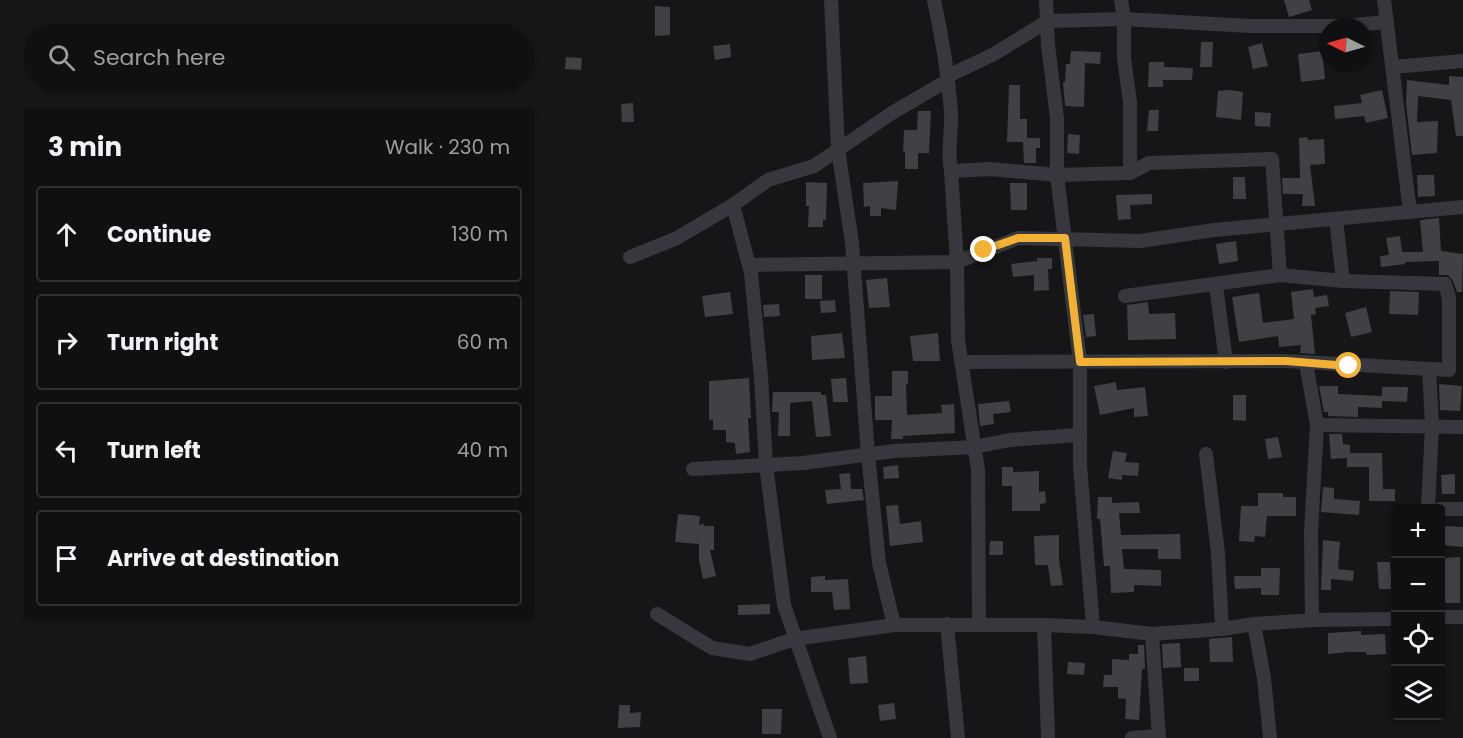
<!DOCTYPE html>
<meta charset="utf-8">
<style>
:root{--surface:#101012;--page:#1e1e20;--text:#f1f3f6;--muted:#9c9d9f;--line:#303032}
body{margin:0;font-family:Poppins,sans-serif;background:var(--page);color:var(--text)}
.controls{position:absolute;right:18px;bottom:18px;display:grid;overflow:hidden;border-radius:6px;box-shadow:0 2px 4px #0004}
.controls button{width:54px;height:54px;display:grid;place-items:center;padding:0;border:0;border-bottom:2px solid var(--line);background:var(--surface);color:var(--text);font:30px sans-serif}
.compass{position:absolute;left:1319px;top:18px;width:54px;height:54px;border-radius:50%;background:var(--surface);box-shadow:0 2px 4px #0004;rotate:275deg}
.stop{position:absolute;width:18px;height:18px;margin:-14px;border:4px solid #f2b134;border-radius:50%;background:#fff}
.stop.end{background:#f2b134;border-color:#fff;box-shadow:0 2px 6px #0008}
.list{margin:0;padding:0;list-style:none}
h2{display:flex;justify-content:space-between;align-items:center;height:78px;margin:0;padding:0 24px;font-size:26px}
h2 small{font-size:20px;font-weight:400;color:var(--muted)}
.list li{display:grid;grid-template-columns:39px 1fr auto;gap:18px;align-items:center;box-sizing:border-box;height:96px;margin:0 12px 12px;padding:0 12px;border:2px solid var(--line);border-radius:6px}
.list b{display:block;font-size:22px;white-space:nowrap}
.list em{font-size:20px;font-style:normal;color:var(--muted)}
.icon{flex:none;width:33px;height:33px;fill:none;stroke:currentColor;stroke-width:2;stroke-linecap:round;stroke-linejoin:round}
.map{position:relative;flex:none;width:1463px;height:738px;overflow:hidden}
.search{position:absolute;background:var(--surface);box-shadow:0 2px 4px #0004;left:24px;top:24px;width:510px;height:66px;display:flex;align-items:center;gap:15px;box-sizing:border-box;padding:0 21px;border-radius:33px;color:var(--muted);font-size:22px}
.panel{position:absolute;background:var(--surface);box-shadow:0 2px 4px #0004;left:24px;top:108px;width:510px;height:510px;border-radius:6px}
.map>svg:first-child{display:block}
.building{fill:#404145}
.lines{fill:none;stroke-linecap:round;stroke-linejoin:round}
.street{stroke:#37383d;stroke-width:14}
.route{stroke:#f2b134;stroke-width:8}
</style>
<div class="map">
<svg width="1463" height="738" viewBox="0 0 1463 738">
<rect width="100%" height="100%" fill="#161618"/>
<g class="building">
<polygon points="1284,0 1309,0 1312,10 1289,17"/>
<polygon points="655,6 670,7 670,35 655,36"/>
<polygon points="1201,42 1213,42 1212,67 1200,67"/>
<polygon points="1262,43 1268,66 1253,69 1248,47"/>
<polygon points="730,44 731,57 715,60 713,46"/>
<polygon points="1071,51 1101,52 1100,64 1085,63 1084,107 1065,106 1063,82 1065,82 1066,64 1070,64"/>
<polygon points="1322,51 1325,79 1301,82 1298,54"/>
<polygon points="566,57 582,58 581,70 565,69"/>
<polygon points="1149,62 1164,62 1164,67 1193,68 1192,80 1163,80 1163,87 1148,87"/>
<polygon points="1449,76 1463,77 1463,136 1456,136 1451,100 1418,96 1417,122 1438,121 1437,153 1412,155 1406,103 1407,80 1449,85"/>
<polygon points="1009,85 1020,85 1020,119 1027,119 1027,138 1040,138 1040,148 1036,148 1036,163 1024,163 1023,142 1007,142"/>
<polygon points="1230,90 1243,92 1241,120 1216,117 1218,91"/>
<polygon points="1382,90 1388,118 1366,123 1364,116 1335,119 1334,106 1362,103 1360,95"/>
<polygon points="633,103 634,122 622,122 621,104"/>
<polygon points="1149,110 1159,110 1158,131 1147,131"/>
<polygon points="918,111 931,111 929,153 918,153 918,169 905,169 905,152 903,152 904,130 917,130"/>
<polygon points="1255,112 1271,113 1270,127 1255,126"/>
<polygon points="1068,134 1080,135 1079,154 1067,153"/>
<polygon points="1307,137 1308,140 1324,139 1325,164 1310,165 1315,206 1302,206 1303,194 1283,194 1282,178 1300,178 1299,138"/>
<polygon points="1417,175 1434,175 1435,196 1418,197"/>
<polygon points="1233,177 1245,177 1246,199 1233,199"/>
<polygon points="898,181 896,210 881,208 881,216 870,216 870,206 864,207 863,183"/>
<polygon points="806,182 827,183 826,220 823,220 823,227 808,227 809,206 806,206"/>
<polygon points="1010,183 1027,183 1027,210 1011,210"/>
<polygon points="1152,194 1152,204 1130,205 1131,219 1118,220 1116,195"/>
<polygon points="1439,218 1441,251 1463,254 1462,292 1457,292 1453,281 1448,275 1439,275 1439,261 1405,262 1405,264 1381,267 1380,256 1389,255 1386,238 1400,236 1402,252 1423,252 1420,220"/>
<polygon points="1236,241 1238,261 1219,264 1216,244"/>
<polygon points="1037,258 1052,258 1052,269 1048,269 1049,290 1034,291 1034,275 1013,277 1011,264 1037,261"/>
<rect x="805" y="275" width="17" height="24"/>
<polygon points="887,278 890,307 869,308 866,280"/>
<polygon points="1313,289 1314,297 1327,295 1329,306 1315,308 1316,314 1311,315 1315,354 1300,353 1301,345 1279,347 1278,336 1239,342 1232,297 1259,293 1263,323 1294,319 1291,292"/>
<polygon points="1390,291 1419,292 1418,315 1389,314"/>
<polygon points="730,292 733,314 705,317 702,296"/>
<polygon points="835,300 836,312 821,313 820,301"/>
<polygon points="1148,302 1149,314 1175,313 1176,339 1128,340 1127,305"/>
<polygon points="779,304 780,316 764,317 763,305"/>
<polygon points="1366,307 1372,332 1351,337 1345,313"/>
<polygon points="1094,314 1096,336 1086,337 1083,315"/>
<polygon points="842,333 845,358 812,360 811,336"/>
<polygon points="938,333 940,361 913,361 910,336"/>
<polygon points="892,371 908,371 908,384 906,384 907,415 942,413 941,405 954,404 955,433 903,436 903,439 891,439 892,420 875,420 875,396 892,396"/>
<polygon points="749,378 751,418 748,418 750,452 736,454 735,443 726,442 726,430 713,430 713,420 709,420 709,381"/>
<polygon points="846,378 848,402 833,402 831,379"/>
<polygon points="1116,382 1117,390 1145,387 1148,416 1134,417 1134,408 1100,415 1094,386"/>
<polygon points="1439,384 1462,386 1460,411 1440,410"/>
<polygon points="1319,386 1338,386 1338,394 1382,396 1382,387 1408,387 1407,402 1382,401 1382,408 1358,407 1358,417 1328,416 1328,412 1324,412"/>
<polygon points="773,392 821,392 821,395 826,395 831,436 816,437 812,401 790,403 790,436 778,436 779,412 772,412"/>
<polygon points="1233,395 1246,395 1246,421 1233,420"/>
<polygon points="1009,401 1011,412 993,414 994,424 980,426 978,404"/>
<polygon points="1329,434 1342,434 1343,444 1350,445 1350,453 1382,453 1383,489 1395,489 1395,501 1369,501 1369,467 1347,467 1347,458 1331,459"/>
<polygon points="1278,437 1282,457 1268,459 1265,439"/>
<polygon points="1113,451 1127,453 1125,462 1139,463 1138,476 1122,475 1122,480 1108,478"/>
<polygon points="898,465 899,478 884,479 883,467"/>
<polygon points="1002,467 1013,467 1013,472 1039,471 1039,492 1045,491 1046,503 1040,504 1040,511 1012,511 1012,486 1002,486"/>
<polygon points="850,473 851,489 862,489 864,500 827,504 825,490 841,489 839,474"/>
<polygon points="1455,474 1455,494 1442,494 1441,475"/>
<polygon points="1323,487 1334,488 1334,499 1360,501 1359,515 1321,512"/>
<polygon points="1258,493 1283,493 1283,497 1296,497 1296,516 1267,516 1265,537 1255,536 1254,542 1239,541 1241,506 1258,506"/>
<polygon points="1098,497 1112,497 1112,503 1139,502 1140,513 1119,513 1121,535 1180,534 1181,559 1158,559 1158,549 1122,549 1124,569 1161,570 1161,586 1134,585 1134,592 1111,593 1110,566 1104,566 1100,519 1097,519"/>
<polygon points="898,505 900,524 921,521 923,542 890,546 886,506"/>
<polygon points="678,514 700,516 699,526 703,523 704,526 714,526 714,550 710,550 716,576 703,579 699,560 699,544 675,542"/>
<polygon points="1444,526 1463,527 1463,547 1443,545"/>
<polygon points="1059,535 1059,560 1063,585 1051,586 1048,565 1035,565 1034,536"/>
<polygon points="1323,540 1340,542 1338,569 1354,571 1353,581 1331,579 1331,590 1321,590"/>
<polygon points="990,541 1003,541 1003,555 989,555"/>
<polygon points="1460,557 1460,603 1440,603 1440,564 1442,564 1443,558"/>
<polygon points="1377,562 1390,562 1392,589 1379,589"/>
<polygon points="1261,568 1280,568 1279,595 1261,595 1261,588 1235,589 1234,576 1261,576"/>
<polygon points="825,576 825,580 848,579 850,609 834,610 832,592 811,592 811,577"/>
<polygon points="770,604 770,614 738,615 738,605"/>
<polygon points="1361,631 1361,635 1385,634 1386,654 1367,655 1366,652 1349,652 1328,654 1328,633"/>
<polygon points="1232,637 1233,662 1210,662 1209,639"/>
<polygon points="1180,643 1181,667 1163,668 1162,644"/>
<polygon points="1138,645 1144,645 1145,669 1142,669 1139,720 1125,719 1126,699 1118,698 1118,687 1103,687 1104,675 1112,675 1112,659 1129,660 1129,654 1138,654"/>
<polygon points="866,656 868,683 850,684 848,658"/>
<polygon points="1068,662 1085,663 1084,675 1067,674"/>
<rect x="1184" y="668" width="15" height="13"/>
<polygon points="894,703 896,719 880,721 878,705"/>
<polygon points="619,705 630,705 630,713 641,712 640,727 618,728"/>
<polygon points="762,709 782,709 781,734 762,734"/>
</g>
<g class="lines">
<g class="street">
<polyline points="831,0 838,149 852,243 868,454 879,563 894,625"/>
<path d="M934,0C942,37 948,73 951,111C952,131 947,151 951,171L957,262L958,340L978,470L979,625"/>
<polyline points="1046,0 1048,45 1057,118 1057,175 1080,362 1080,465 1093,627"/>
<polyline points="1121,0 1124,19 1124,58 1130,102 1130,173"/>
<polyline points="1384,0 1410,212"/>
<polyline points="1393,67 1463,61"/>
<polyline points="951,171 990,169 1057,175 1130,173 1149,163 1272,159 1280,275"/>
<polyline points="733,205 751,273 761,377 766,465 784,605 830,738"/>
<polyline points="1336,219 1343,281"/>
<polyline points="630,257 675,239 733,205 768,180 814,166 892,113 945,82 948,76 994,54 1048,21 1124,19 1250,26 1343,26 1387,22"/>
<polyline points="749,265 957,262 1018,238 1140,241 1214,230 1463,207"/>
<polyline points="1216,285 1226,362"/>
<polyline points="961,362 1286,361 1449,370 1449,298 1445,284 1343,281 1280,275 1125,296"/>
<polyline points="1306,363 1317,425 1311,533 1312,620"/>
<polyline points="1317,425 1463,427"/>
<polyline points="1206,454 1218,553 1222,629"/>
<polyline points="693,469 803,463 894,451 974,447 1010,440 1078,435"/>
<polyline points="1428,508 1432,426 1429,369"/>
<polyline points="1440,509 1463,509"/>
<polyline points="657,614 712,648 750,654 794,639 894,625 1044,625 1093,627 1152,634 1222,629 1254,624 1312,620 1396,619"/>
<polyline points="1440,617 1463,617"/>
<polyline points="947,624 958,738"/>
<polyline points="1254,624 1264,678 1270,738"/>
<polyline points="1044,625 1048,738"/>
<polyline points="1152,634 1159,738"/>
<polyline points="1132,738 1159,736"/>
</g>
</g>
<g class="lines">
<polyline class="route" points="984,250 1018,238 1065,238 1080,362 1286,361 1349,366"/>
</g>
</svg>
<div class="controls">
<button>+</button>
<button>−</button>
<button><svg class="icon" aria-label="locate" viewBox="0 0 24 24"><circle cx="12" cy="12" r="6"/><path d="M12 2v4M12 18v4M2 12h4M18 12h4"/></svg></button>
<button><svg class="icon" aria-label="layers" viewBox="0 0 24 24"><path d="M12 4l9 5-9 5-9-5zM3 14l9 5 9-5"/></svg></button>
</div>
<svg class="compass" viewBox="-18 -18 36 36"><path d="M0-13l5 13h-10z" fill="#e53935"/><path d="M0 13l5-13h-10z" fill="#9c9d9f"/></svg>
<div class="stop" style="left:1349px;top:366px"></div>
<div class="stop end" style="left:984px;top:250px"></div>
<div class="search"><svg class="icon" aria-label="search" viewBox="0 0 24 24"><circle cx="10" cy="10" r="6"/><path d="M15 15l6 6"/></svg>Search here</div>
<section class="panel">
<h2>3 min<small>Walk · 230 m</small></h2>
<ul class="list">
<li><svg class="icon" aria-label="ahead" viewBox="0 0 24 24"><path d="M12 20V5M6 11l6-6 6 6"/></svg><div><b>Continue</b></div><em>130 m</em></li>
<li><svg class="icon" aria-label="right" viewBox="0 0 24 24"><path d="M7 20v-9h11M14 6l5 5-5 5"/></svg><div><b>Turn right</b></div><em>60 m</em></li>
<li><svg class="icon" aria-label="left" viewBox="0 0 24 24"><path d="M17 20v-9H6M10 6l-5 5 5 5"/></svg><div><b>Turn left</b></div><em>40 m</em></li>
<li><svg class="icon" aria-label="arrive" viewBox="0 0 24 24"><path d="M6 21V4h12l-3 4 3 4H6"/></svg><div><b>Arrive at destination</b></div></li>
</ul>
</section>
</div>
